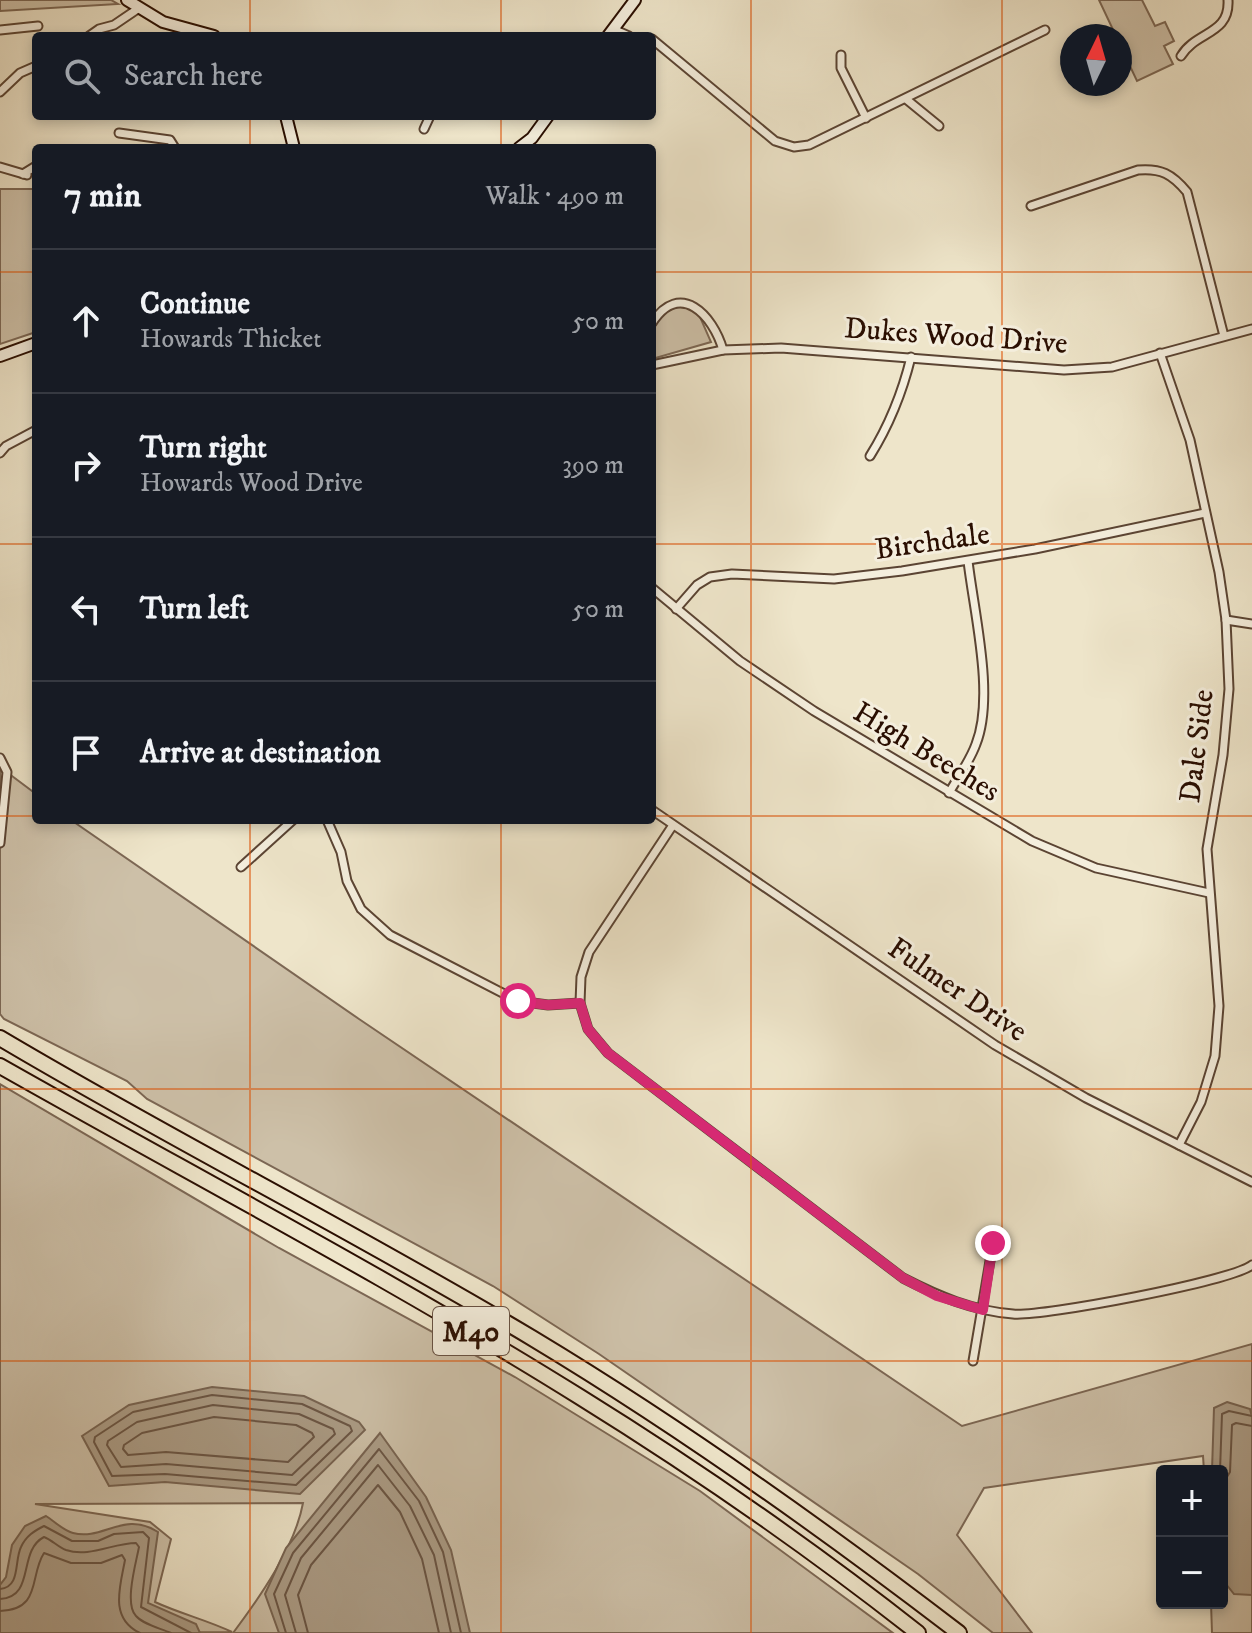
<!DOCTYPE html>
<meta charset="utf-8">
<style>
:root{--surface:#171b24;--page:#20242c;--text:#f1f3f6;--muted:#9ea1a6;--line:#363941}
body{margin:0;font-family:"IM FELL DW Pica",serif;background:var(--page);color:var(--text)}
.controls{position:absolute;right:24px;bottom:24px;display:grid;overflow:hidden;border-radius:8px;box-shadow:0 4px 12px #0003}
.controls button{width:72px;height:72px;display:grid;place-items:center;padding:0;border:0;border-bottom:2px solid var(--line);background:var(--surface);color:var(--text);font:40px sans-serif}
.compass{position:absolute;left:1060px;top:24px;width:72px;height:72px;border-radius:50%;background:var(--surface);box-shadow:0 4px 12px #0003;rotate:5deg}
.stop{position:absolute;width:24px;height:24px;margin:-18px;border:6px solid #db2777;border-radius:50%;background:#fff}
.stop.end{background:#db2777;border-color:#fff;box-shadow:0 2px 8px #0008}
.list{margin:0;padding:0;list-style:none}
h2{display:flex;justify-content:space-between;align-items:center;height:104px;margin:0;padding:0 32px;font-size:34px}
h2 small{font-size:26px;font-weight:400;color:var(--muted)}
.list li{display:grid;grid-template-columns:52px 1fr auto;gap:24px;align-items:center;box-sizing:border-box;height:144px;padding:0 32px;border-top:2px solid var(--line)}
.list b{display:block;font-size:30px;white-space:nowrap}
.list p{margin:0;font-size:26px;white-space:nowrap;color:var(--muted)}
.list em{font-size:26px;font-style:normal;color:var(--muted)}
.icon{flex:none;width:44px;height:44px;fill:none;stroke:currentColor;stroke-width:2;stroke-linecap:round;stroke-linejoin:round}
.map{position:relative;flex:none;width:1252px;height:1633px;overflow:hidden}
.search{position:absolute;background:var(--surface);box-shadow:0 4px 12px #0003;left:32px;top:32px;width:624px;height:88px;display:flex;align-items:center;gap:20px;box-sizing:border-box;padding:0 28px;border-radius:8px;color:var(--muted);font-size:30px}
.panel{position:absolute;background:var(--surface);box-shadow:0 4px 12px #0003;left:32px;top:144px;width:624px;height:680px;border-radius:8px}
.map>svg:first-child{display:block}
.green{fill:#cdc0a8;stroke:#7c6754;stroke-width:2}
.water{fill:#ab9c86;stroke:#776351;stroke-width:2}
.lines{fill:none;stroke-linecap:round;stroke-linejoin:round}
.shore{stroke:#6a5544;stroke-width:2}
.street-casing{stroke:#5b4433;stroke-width:11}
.secondary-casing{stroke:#2a0e01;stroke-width:14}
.highway-casing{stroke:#2a0e01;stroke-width:18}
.street{stroke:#f4eedd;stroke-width:7}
.secondary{stroke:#f4eedd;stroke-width:10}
.highway{stroke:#eee5ca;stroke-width:14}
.route{stroke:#db2777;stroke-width:10}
.grid{fill:none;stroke:#de550b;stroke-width:2;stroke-opacity:0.55}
.labels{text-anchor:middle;stroke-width:6;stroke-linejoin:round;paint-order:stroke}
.shield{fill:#f4eedd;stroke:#675143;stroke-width:2}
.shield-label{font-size:28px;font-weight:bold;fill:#2a0e01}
.street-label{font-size:30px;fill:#2a0e01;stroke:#f4eedd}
</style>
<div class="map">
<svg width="1252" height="1633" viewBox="0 0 1252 1633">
<rect width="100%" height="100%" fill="#eee5ca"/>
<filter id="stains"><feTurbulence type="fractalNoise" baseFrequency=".0025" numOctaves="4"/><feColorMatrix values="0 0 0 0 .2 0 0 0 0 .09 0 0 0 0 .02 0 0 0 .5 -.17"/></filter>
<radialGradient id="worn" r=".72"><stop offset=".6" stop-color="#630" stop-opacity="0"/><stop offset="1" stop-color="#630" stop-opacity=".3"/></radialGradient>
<g class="green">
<polygon points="0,0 111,0 118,4 0,11"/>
<polygon points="1099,0 1142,0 1155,26 1165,22 1174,41 1164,46 1173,64 1137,81 1120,45 1120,36 1116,36"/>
<polygon points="0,189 36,189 36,332 0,344"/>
<path d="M681,306L697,310L711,342L652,359C652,330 649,315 681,306Z"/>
<polygon points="0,767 36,794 36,820 71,820 359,1019 962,1426 1252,1344 1252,1633 1212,1633 1211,1603 1222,1603 1222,1471 1204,1471 1203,1456 984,1488 957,1535 1032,1633 993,1633 918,1574 599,1354 493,1286 147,1099 127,1081 4,1019 0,1014"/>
<path d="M0,1084L279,1248L515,1377L700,1491L893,1633H233C260,1597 295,1547 303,1503L35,1504L150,1522L171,1539L155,1602C181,1614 207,1620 232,1632L0,1633Z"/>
</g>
<g class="water">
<polygon points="212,1387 304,1396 359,1422 365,1430 300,1494 165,1482 109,1486 82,1436 129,1405"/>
<polygon points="1227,1402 1250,1409 1252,1417 1252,1595 1234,1594 1222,1579 1222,1557 1226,1543 1222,1525 1222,1471 1212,1471 1214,1408"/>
<polygon points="380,1433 426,1497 451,1550 470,1633 279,1633 265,1594 286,1548"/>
<path d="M46,1516C54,1521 64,1531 73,1533C103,1541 124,1510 158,1532L148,1603L196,1624L200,1633H0V1585L6,1577L12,1545L25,1526Z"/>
</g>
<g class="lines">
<g class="shore">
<polygon points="212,1395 302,1404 350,1426 352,1431 296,1485 165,1474 112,1476 94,1442 95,1437 133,1412"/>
<polygon points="213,1405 299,1414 333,1429 335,1434 292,1475 166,1464 121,1467 107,1445 108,1441 137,1422"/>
<polygon points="214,1417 296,1425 312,1433 314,1437 288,1462 166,1452 128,1455 123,1449 124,1445 142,1433"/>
<polyline points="1220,1471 1222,1414 1229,1411 1252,1416"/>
<polyline points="1222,1485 1230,1472 1232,1425 1236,1423 1252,1426"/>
<path d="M0,1589C21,1587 14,1561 21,1547C26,1536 34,1531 44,1526L72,1541H98L114,1534L143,1532L149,1538L141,1607L191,1633"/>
<path d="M0,1599C36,1597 17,1551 44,1537C52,1540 58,1547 66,1550C89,1558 113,1543 136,1543L139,1547C136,1563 124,1604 136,1616C144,1625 160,1628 171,1633"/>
<path d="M0,1611C42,1610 29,1576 44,1553L71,1563H101L122,1555L125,1560C120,1587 109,1618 140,1633"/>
<polyline points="286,1633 274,1594 293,1553 379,1449 419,1501 443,1552 461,1633"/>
<polyline points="296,1633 285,1595 301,1558 378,1465 410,1506 434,1555 451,1633"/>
<polyline points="308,1633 298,1595 311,1565 378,1485 400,1512 422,1559 439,1633"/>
</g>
<g class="street-casing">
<g id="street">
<polyline points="613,29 629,36"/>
<polyline points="0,30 38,26"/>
<polyline points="89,36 99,29 114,25 139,8"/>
<polyline points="652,39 775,141 794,147 809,145 1045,30"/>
<polyline points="841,55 841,68 866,118"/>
<path d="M1181,56C1196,31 1230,35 1228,0"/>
<polyline points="0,92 20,73 36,66"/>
<polyline points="906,99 939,126"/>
<polyline points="424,129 430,116"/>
<polyline points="119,133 170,140 175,148"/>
<polyline points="0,167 27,175"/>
<polyline points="23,174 36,166"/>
<path d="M1031,206L1138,170C1161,168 1172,174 1187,192L1224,336"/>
<path d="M652,323C680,280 713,315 723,350"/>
<polyline points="1160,353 1190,440 1219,572 1226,620 1229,689 1223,755 1207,849 1219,1006 1215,1056 1201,1102 1179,1145"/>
<polyline points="652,365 723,350 781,348 1064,370 1112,367 1252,329"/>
<polyline points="0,453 6,446 36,430"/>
<path d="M870,456C890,424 902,394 911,357"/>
<polyline points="652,588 740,661 814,711 1032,841 1096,868 1209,893"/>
<polyline points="676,609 697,585 710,577 732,574 834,579 902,571 1035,549 1205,513"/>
<polyline points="1226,620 1252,624"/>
<polyline points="0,758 7,772 0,843"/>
<path d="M949,793C958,777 970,761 976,744C995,696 974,613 968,561"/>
<polyline points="652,810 995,1045 1086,1098 1252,1182"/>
<polyline points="327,820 341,852 347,881 361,909 390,935 518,1001 548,1005 580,1003"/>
<path d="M673,825L589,952L581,977L580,1003L588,1029L608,1053L903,1278C938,1296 973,1311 1013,1314C1042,1317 1232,1281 1252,1265"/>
<polyline points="241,867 293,820"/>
<polyline points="973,1361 993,1243"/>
</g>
</g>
<g class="secondary-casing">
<g id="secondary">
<polyline points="127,0 163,22 214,36"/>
<polyline points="608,36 635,0"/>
<polyline points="286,116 294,148"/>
<polyline points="519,148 532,138 548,116"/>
<polyline points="0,356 36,343"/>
</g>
</g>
<g class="highway-casing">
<g id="highway">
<path d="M0,1038C175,1142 357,1233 532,1338C680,1427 822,1528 959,1633"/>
<path d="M0,1066C194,1176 391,1279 580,1397C696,1469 810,1548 918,1633"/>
</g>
</g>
<use href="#street" class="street"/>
<use href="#secondary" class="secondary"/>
<use href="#highway" class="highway"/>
</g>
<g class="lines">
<polyline class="route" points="518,1001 548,1005 580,1003 588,1029 608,1053 903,1278 937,1296 983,1310 993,1243"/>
</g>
<path class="grid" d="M250,0V36M501,0V36M751,0V1633M1002,0V1633M250,116V148M501,116V148M0,272H36M652,272H1252M0,544H36M652,544H1252M0,816H36M652,816H1252M250,820V1633M501,820V1633M0,1089H1252M0,1361H1252"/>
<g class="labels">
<rect class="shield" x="433" y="1307" width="76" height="48" rx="6"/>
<g class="shield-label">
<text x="471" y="1341">M40</text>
</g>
<g class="street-label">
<text transform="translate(956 335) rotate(4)" y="10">Dukes Wood Drive</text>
<text transform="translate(932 541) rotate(-8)" y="10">Birchdale</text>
<text transform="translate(1196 746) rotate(-83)" y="10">Dale Side</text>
<text transform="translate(927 751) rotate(31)" y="10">High Beeches</text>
<text transform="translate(958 989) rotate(34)" y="10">Fulmer Drive</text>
</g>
</g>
<rect width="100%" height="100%" filter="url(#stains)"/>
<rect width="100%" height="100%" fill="url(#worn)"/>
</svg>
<div class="controls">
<button>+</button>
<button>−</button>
</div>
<svg class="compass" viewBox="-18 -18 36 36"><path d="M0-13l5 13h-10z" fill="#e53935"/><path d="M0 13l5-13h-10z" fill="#9ea1a6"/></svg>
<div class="stop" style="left:518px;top:1001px"></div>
<div class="stop end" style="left:993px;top:1243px"></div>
<div class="search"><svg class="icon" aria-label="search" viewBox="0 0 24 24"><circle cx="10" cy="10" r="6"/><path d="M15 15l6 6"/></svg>Search here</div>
<section class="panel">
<h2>7 min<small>Walk · 490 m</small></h2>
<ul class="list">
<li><svg class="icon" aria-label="ahead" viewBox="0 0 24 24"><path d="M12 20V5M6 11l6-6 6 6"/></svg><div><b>Continue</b><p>Howards Thicket</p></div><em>50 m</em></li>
<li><svg class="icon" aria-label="right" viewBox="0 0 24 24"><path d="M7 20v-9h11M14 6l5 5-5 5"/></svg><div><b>Turn right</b><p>Howards Wood Drive</p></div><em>390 m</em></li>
<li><svg class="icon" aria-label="left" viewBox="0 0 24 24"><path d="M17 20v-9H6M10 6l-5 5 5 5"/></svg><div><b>Turn left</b></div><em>50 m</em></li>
<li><svg class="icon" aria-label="arrive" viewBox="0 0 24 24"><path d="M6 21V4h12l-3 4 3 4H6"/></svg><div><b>Arrive at destination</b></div></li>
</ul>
</section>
</div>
